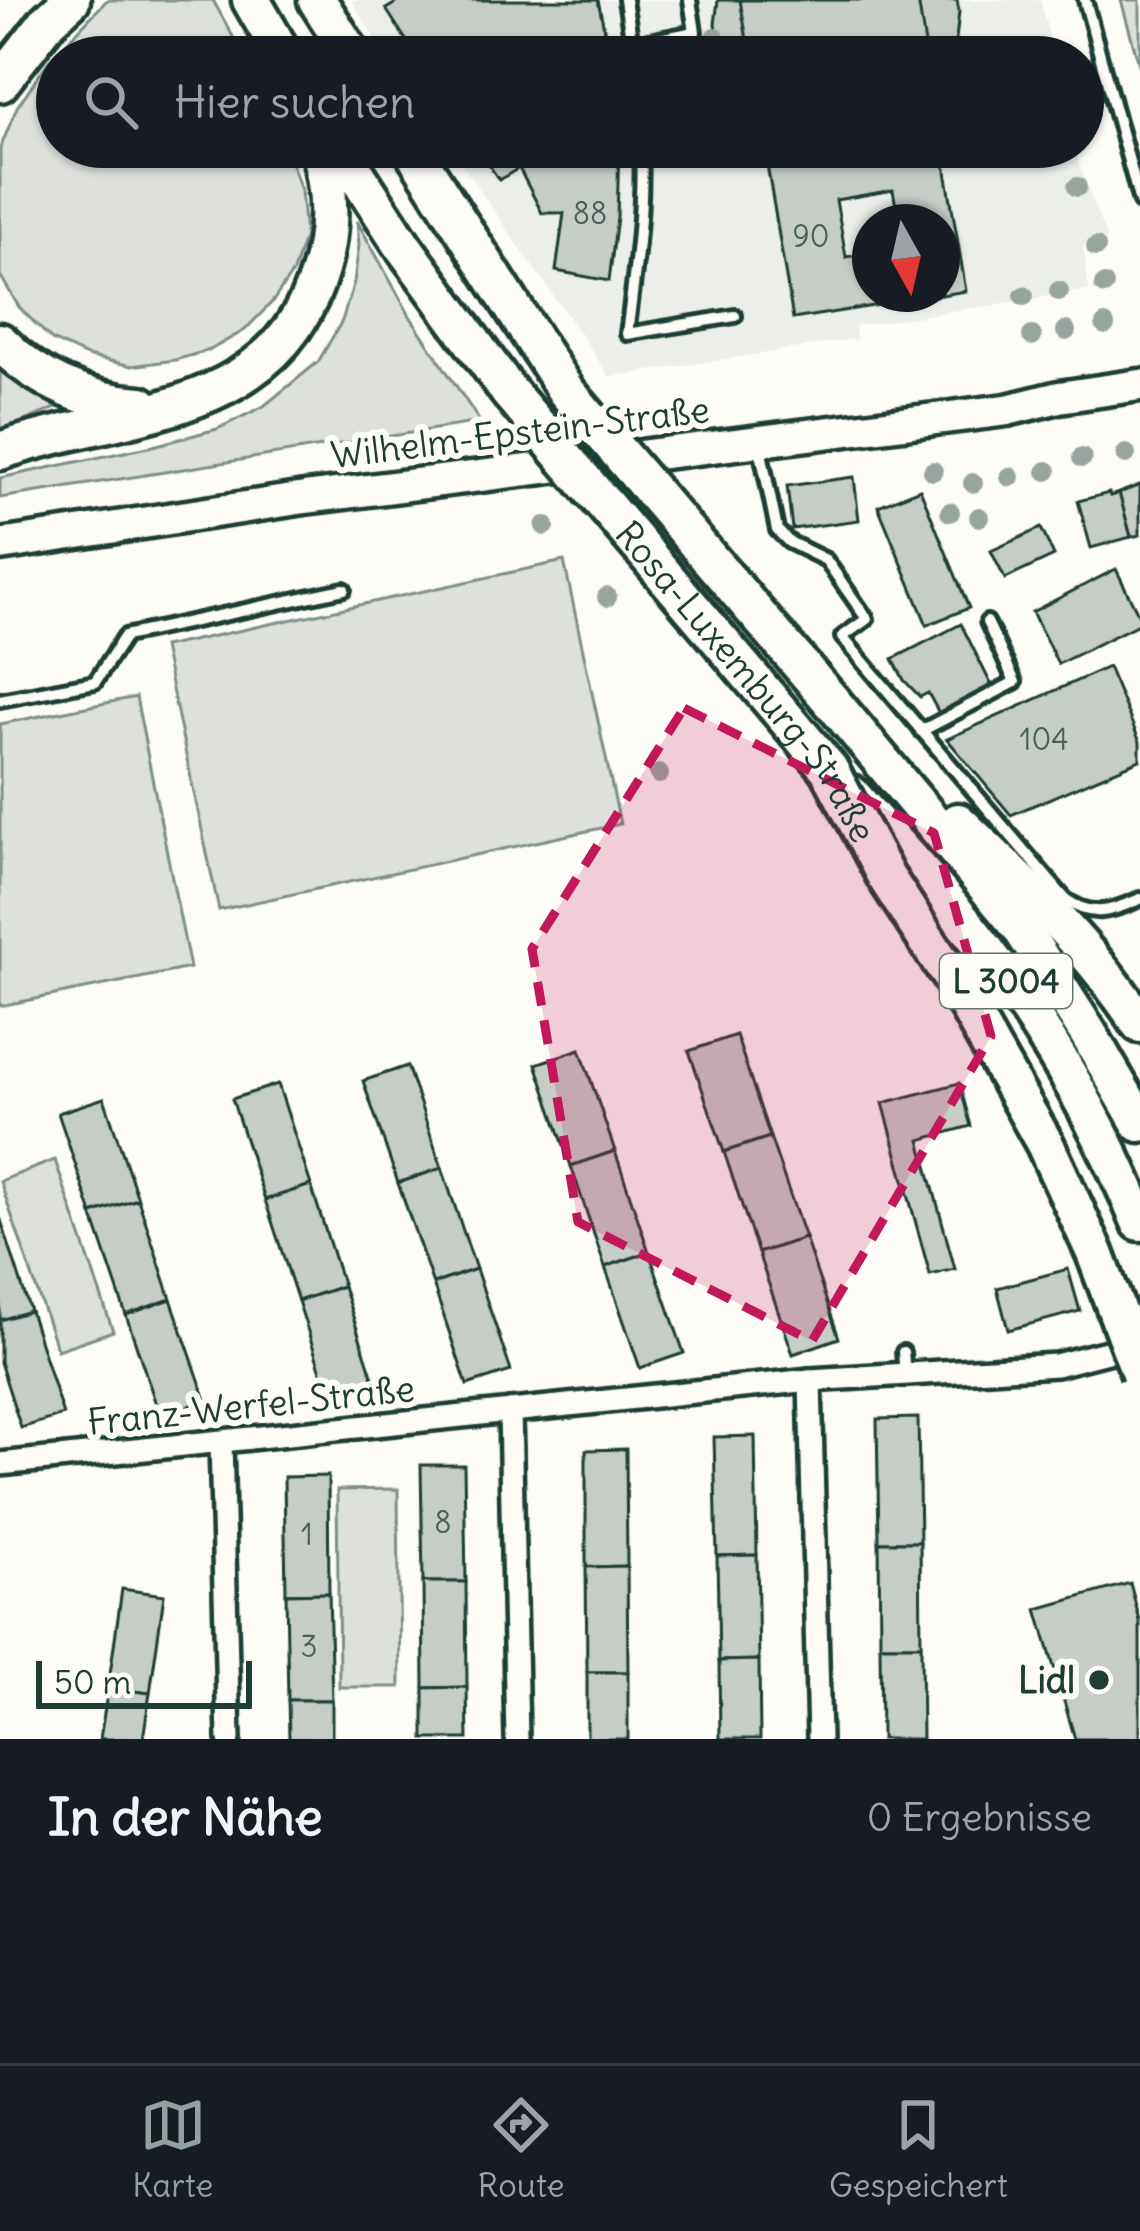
<!DOCTYPE html>
<html lang="de">
<meta charset="utf-8">
<style>
:root{--surface:#171b24;--page:#242831;--text:#f1f3f6;--muted:#9ea1a6;--line:#363941;--accent:#92a19f}
body{margin:0;font-family:Delius,sans-serif;background:var(--page);color:var(--text)}
.compass{position:absolute;left:852px;top:204px;width:108px;height:108px;border-radius:50%;background:var(--surface);box-shadow:0 3px 9px #0004;rotate:172deg}
.scale{position:absolute;left:36px;bottom:30px;width:216px;box-sizing:border-box;padding-left:12px;border:6px solid #1f3d34;border-top:0;font-size:33px;line-height:42px;white-space:nowrap;color:#1f3d34;-webkit-text-stroke:9px #fdfcf7;paint-order:stroke}
.list{margin:0;padding:0;list-style:none}
h2{display:flex;justify-content:space-between;align-items:center;height:156px;margin:0;padding:0 48px;font-size:51px}
h2 small{font-size:39px;font-weight:400;color:var(--muted)}
.icon{flex:none;width:66px;height:66px;fill:none;stroke:currentColor;stroke-width:2;stroke-linecap:round;stroke-linejoin:round}
.map{position:relative;flex:none;width:1140px;height:1739px;overflow:hidden}
.search{position:absolute;background:var(--surface);box-shadow:0 3px 9px #0004;left:36px;right:36px;top:36px;height:132px;display:flex;align-items:center;gap:30px;box-sizing:border-box;padding:0 42px;border-radius:66px;color:var(--muted);font-size:45px}
.sheet{height:324px;background:var(--surface)}
nav{display:flex;justify-content:space-around;align-items:center;box-sizing:border-box;height:168px;border-top:3px solid var(--line);background:var(--surface);font-size:33px;color:var(--muted)}
nav a{display:grid;justify-items:center;gap:6px}
nav .on{color:var(--accent)}
.map>svg:first-child{display:block}
.built{fill:#eceee9;fill-rule:evenodd}
.green{fill:#dde0db;stroke:#7e8e88;stroke-width:3}
.building{fill:#c6cdc7;stroke:#1f3d34;stroke-width:3;fill-rule:evenodd}
.lines{fill:none;stroke-linecap:round;stroke-linejoin:round}
.service-casing{stroke:#1f3d34;stroke-width:20}
.minor-casing{stroke:#1f3d34;stroke-width:30}
.secondary-casing{stroke:#1f3d34;stroke-width:39}
.trunk-casing{stroke:#1f3d34;stroke-width:45}
.service{stroke:#fdfcf7;stroke-width:10}
.minor{stroke:#fdfcf7;stroke-width:21}
.secondary{stroke:#fdfcf7;stroke-width:30}
.trunk{stroke:#fdfcf7;stroke-width:36}
.trunk-bridge-casing{stroke:#1f3d34;stroke-width:45;stroke-linecap:butt}
.trunk-bridge{stroke:#fdfcf7;stroke-width:36}
.tree{fill:#98a59e}
.marked{fill:#c2185b;fill-opacity:0.2;stroke:#c2185b;stroke-width:9;stroke-dasharray:24 15;stroke-linejoin:round}
.poi-dot{fill:#1f3d34;stroke:#fdfcf7;stroke-width:4.5}
.labels{text-anchor:middle;stroke-width:12;stroke-linejoin:round;paint-order:stroke}
.number-label{font-size:30px;fill:#496159}
.shield{fill:#fdfcf7;stroke:#62766e;stroke-width:3}
.shield-label{font-size:33px;font-weight:bold;fill:#1f3d34}
.street-label{font-size:36px;fill:#1f3d34;stroke:#fdfcf7}
.poi-label{font-size:36px;font-weight:bold;fill:#1f3d34;stroke:#fdfcf7;text-anchor:end}
</style>
<div class="map">
<svg width="1140" height="1739" viewBox="0 0 1140 1739">
<rect width="100%" height="100%" fill="#fdfcf7"/>
<filter id="ink" filterUnits="userSpaceOnUse"><feTurbulence type="fractalNoise" baseFrequency=".00833" numOctaves="2"/><feDisplacementMap in="SourceGraphic" scale="24" xChannelSelector="R" yChannelSelector="G"/><feConvolveMatrix kernelMatrix="1 2 1 2 8 2 1 2 1" color-interpolation-filters="sRGB"/></filter>
<g filter="url(#ink)">
<g class="built">
<polygon points="351,0 1040,0 1054,57 387,57"/>
<path d="M450,147H1073L1107,240L1083,245L1089,290L855,326L856,339L610,377ZM870,222H942V294H870Z"/>
</g>
<g class="green">
<polygon points="107,0 213,0 244,57 57,57 57,147 286,147 301,190 305,235 293,272 273,301 245,330 210,350 175,360 132,366 87,356 52,340 19,307 0,275 0,149 17,107 48,62"/>
<polygon points="1121,0 1140,0 1140,68"/>
<polygon points="357,221 410,316 480,422 0,498 0,478 153,446 217,429 264,406 318,362 342,321 354,282 359,245"/>
<polygon points="0,361 66,404 0,431"/>
<polygon points="564,561 620,824 219,910 163,647"/>
<polygon points="136,697 190,968 0,1006 0,724"/>
<polygon points="55,1160 113,1331 57,1350 0,1181"/>
<polygon points="398,1489 400,1687 339,1687 337,1490"/>
</g>
<g class="building">
<polygon points="401,0 598,0 610,57 417,57 386,9"/>
<polygon points="718,0 957,0 959,11 955,50 952,57 722,57 715,24"/>
<polygon points="740,0 918,0 927,57 750,57"/>
<polygon points="477,147 619,147 617,217 609,281 556,271 564,213 542,213 519,168 499,180"/>
<path d="M764,147H942L966,291L793,319ZM893,190L899,222H942V294H870V253L846,257L836,200Z"/>
<polygon points="854,477 859,520 792,529 787,486"/>
<polygon points="1140,485 1140,535 1131,537 1119,493"/>
<polygon points="920,489 969,608 927,625 878,506"/>
<polygon points="1109,493 1110,496 1119,493 1131,537 1091,548 1078,501"/>
<polygon points="1041,528 1054,556 1005,579 991,551"/>
<polygon points="1116,569 1140,618 1140,623 1058,664 1032,612"/>
<polygon points="961,624 992,686 939,713 928,693 920,697 904,680 893,659"/>
<polygon points="1108,667 1140,742 1140,760 1011,815 947,739"/>
<polygon points="736,1035 770,1137 724,1152 689,1051"/>
<polygon points="580,1049 615,1151 571,1166 536,1064"/>
<polygon points="407,1066 442,1168 398,1183 363,1081"/>
<polygon points="959,1083 971,1126 920,1140 955,1269 930,1275 883,1103"/>
<polygon points="278,1084 311,1185 265,1200 232,1099"/>
<polygon points="104,1098 138,1199 92,1214 58,1113"/>
<polygon points="770,1137 805,1238 758,1253 724,1152"/>
<polygon points="615,1151 649,1252 605,1267 571,1166"/>
<polygon points="442,1168 476,1269 433,1284 398,1183"/>
<polygon points="311,1185 343,1286 298,1301 265,1200"/>
<polygon points="138,1199 171,1299 126,1315 92,1214"/>
<polygon points="0,1217 30,1311 0,1320"/>
<polygon points="805,1238 839,1338 793,1354 758,1253"/>
<polygon points="649,1252 684,1353 640,1368 605,1267"/>
<polygon points="476,1269 511,1371 467,1385 433,1284"/>
<polygon points="1068,1269 1080,1311 1008,1330 997,1288"/>
<polygon points="343,1286 376,1387 331,1402 298,1301"/>
<polygon points="171,1299 206,1400 160,1416 126,1315"/>
<polygon points="30,1311 63,1415 21,1428 0,1362 0,1320"/>
<polygon points="918,1418 920,1542 879,1542 877,1419"/>
<polygon points="755,1436 757,1555 717,1556 714,1437"/>
<polygon points="626,1449 627,1566 586,1567 586,1450"/>
<polygon points="421,1465 464,1465 466,1582 423,1582"/>
<polygon points="328,1476 329,1593 286,1594 284,1477"/>
<polygon points="879,1542 920,1542 921,1645 880,1645"/>
<polygon points="757,1555 759,1660 719,1661 717,1556"/>
<polygon points="627,1566 628,1672 587,1672 586,1567"/>
<polygon points="423,1582 466,1582 467,1687 424,1688"/>
<polygon points="1130,1583 1140,1621 1140,1739 1075,1739 1037,1609"/>
<polygon points="122,1589 164,1595 150,1693 108,1688"/>
<polygon points="329,1593 332,1700 288,1700 286,1594"/>
<polygon points="880,1645 921,1645 922,1739 881,1739"/>
<polygon points="759,1660 760,1739 720,1739 719,1661"/>
<rect x="587" y="1672" width="41" height="67"/>
<polygon points="467,1687 468,1739 424,1739 424,1688"/>
<polygon points="108,1688 150,1693 143,1739 100,1739"/>
<polygon points="288,1700 332,1700 332,1739 289,1739"/>
</g>
<g class="lines">
<g class="service-casing">
<g id="service">
<polyline points="625,0 634,57"/>
<polyline points="1085,0 1140,202"/>
<polyline points="633,44 695,32 690,0"/>
<path d="M641,147C644,210 635,272 627,334L735,316"/>
<path d="M759,443L777,530L789,542L826,560L867,619L842,637L1065,899C1092,919 1112,911 1140,899"/>
<polyline points="0,700 95,682 125,636 344,589"/>
<polyline points="921,731 1015,682 987,622"/>
<polyline points="903,1352 905,1374"/>
</g>
</g>
<g class="minor-casing">
<g id="minor">
<polyline points="810,1380 819,1739"/>
<polyline points="510,1411 517,1739"/>
<polyline points="221,1442 229,1739"/>
<polyline points="0,1464 810,1380 1056,1365 1138,1344"/>
</g>
</g>
<g class="secondary-casing">
<polyline id="secondary" points="0,545 305,498 1007,410 1059,397 1140,385"/>
</g>
<g class="trunk-casing">
<g id="trunk">
<polyline points="251,0 284,57"/>
<polyline points="317,0 353,57"/>
<polyline points="0,83 48,21 71,0"/>
<polyline points="339,147 403,246 509,392"/>
<polyline points="411,147 566,391"/>
<path d="M0,342C38,381 87,402 141,405"/>
<path d="M0,451C114,411 268,419 316,282C332,238 332,192 318,147"/>
<polyline points="834,704 1021,928 1088,1033 1140,1123"/>
<path d="M851,794C895,845 944,895 984,948C1048,1032 1100,1125 1140,1222"/>
<path d="M958,822C1024,885 1091,948 1140,1024"/>
</g>
</g>
<use href="#service" class="service"/>
<use href="#minor" class="minor"/>
<use href="#secondary" class="secondary"/>
<use href="#trunk" class="trunk"/>
<g class="trunk-bridge-casing">
<g id="trunk-bridge">
<polyline points="566,391 834,704"/>
<path id="s1" d="M509,392L829,769L886,877L954,982L1045,1144L1095,1253L1140,1373"/>
</g>
</g>
<use href="#trunk-bridge" class="trunk-bridge"/>
</g>
<g class="tree">
<circle cx="715" cy="37" r="10"/>
<circle cx="1077" cy="187" r="10"/>
<circle cx="1096" cy="247" r="10"/>
<circle cx="1104" cy="285" r="10"/>
<circle cx="1059" cy="291" r="10"/>
<circle cx="1024" cy="296" r="10"/>
<circle cx="1105" cy="325" r="10"/>
<circle cx="1066" cy="331" r="10"/>
<circle cx="1032" cy="336" r="10"/>
<circle cx="1126" cy="454" r="10"/>
<circle cx="1082" cy="458" r="10"/>
<circle cx="933" cy="471" r="10"/>
<circle cx="1047" cy="471" r="10"/>
<circle cx="1010" cy="477" r="10"/>
<circle cx="973" cy="483" r="10"/>
<circle cx="950" cy="512" r="10"/>
<circle cx="979" cy="517" r="10"/>
<circle cx="545" cy="526" r="10"/>
<circle cx="607" cy="597" r="10"/>
<circle cx="659" cy="774" r="10"/>
</g>
</g>
<path class="marked" d="M684,708L934,833L991,1036L812,1341L578,1222L532,949Z"/>
<circle class="poi-dot" cx="1099" cy="1680" r="12"/>
<g class="labels">
<g class="number-label">
<text x="590" y="224">88</text>
<text x="811" y="247">90</text>
<text x="1044" y="750">104</text>
<text x="443" y="1533">8</text>
<text x="307" y="1545">1</text>
<text x="309" y="1657">3</text>
</g>
<rect class="shield" x="940" y="954" width="132" height="54" rx="9"/>
<g class="shield-label">
<text x="1006" y="993">L 3004</text>
</g>
<g class="street-label">
<text transform="translate(520 432) rotate(-7)" y="13">Wilhelm-Epstein-Straße</text>
<text dy="13" stroke="none"><textPath href="#s1" startOffset="375">Rosa-Luxemburg-Straße</textPath></text>
<text transform="translate(251 1405) rotate(-6)" y="13">Franz-Werfel-Straße</text>
</g>
<g class="poi-label">
<text x="1075" y="1693">Lidl</text>
</g>
</g>
</svg>
<svg class="compass" viewBox="-18 -18 36 36"><path d="M0-13l5 13h-10z" fill="#e53935"/><path d="M0 13l5-13h-10z" fill="#9ea1a6"/></svg>
<div class="scale">50 m</div>
<div class="search"><svg class="icon" aria-label="search" viewBox="0 0 24 24"><circle cx="10" cy="10" r="6"/><path d="M15 15l6 6"/></svg>Hier suchen</div>
</div>
<section class="sheet">
<h2>In der Nähe<small>0 Ergebnisse</small></h2>
<ul class="list">
</ul>
</section>
<nav>
<a class="on"><svg class="icon" aria-label="map" viewBox="0 0 24 24"><path d="M3 6l6-2 6 2 6-2v14l-6 2-6-2-6 2zM9 4v14M15 6v14"/></svg>Karte</a>
<a><svg class="icon" aria-label="directions" viewBox="0 0 24 24"><path d="M12 3l9 9-9 9-9-9zM9 14v-3h6M13 9l2 2-2 2"/></svg>Route</a>
<a><svg class="icon" aria-label="saved" viewBox="0 0 24 24"><path d="M7 4h10v16l-5-4-5 4z"/></svg>Gespeichert</a>
</nav>
